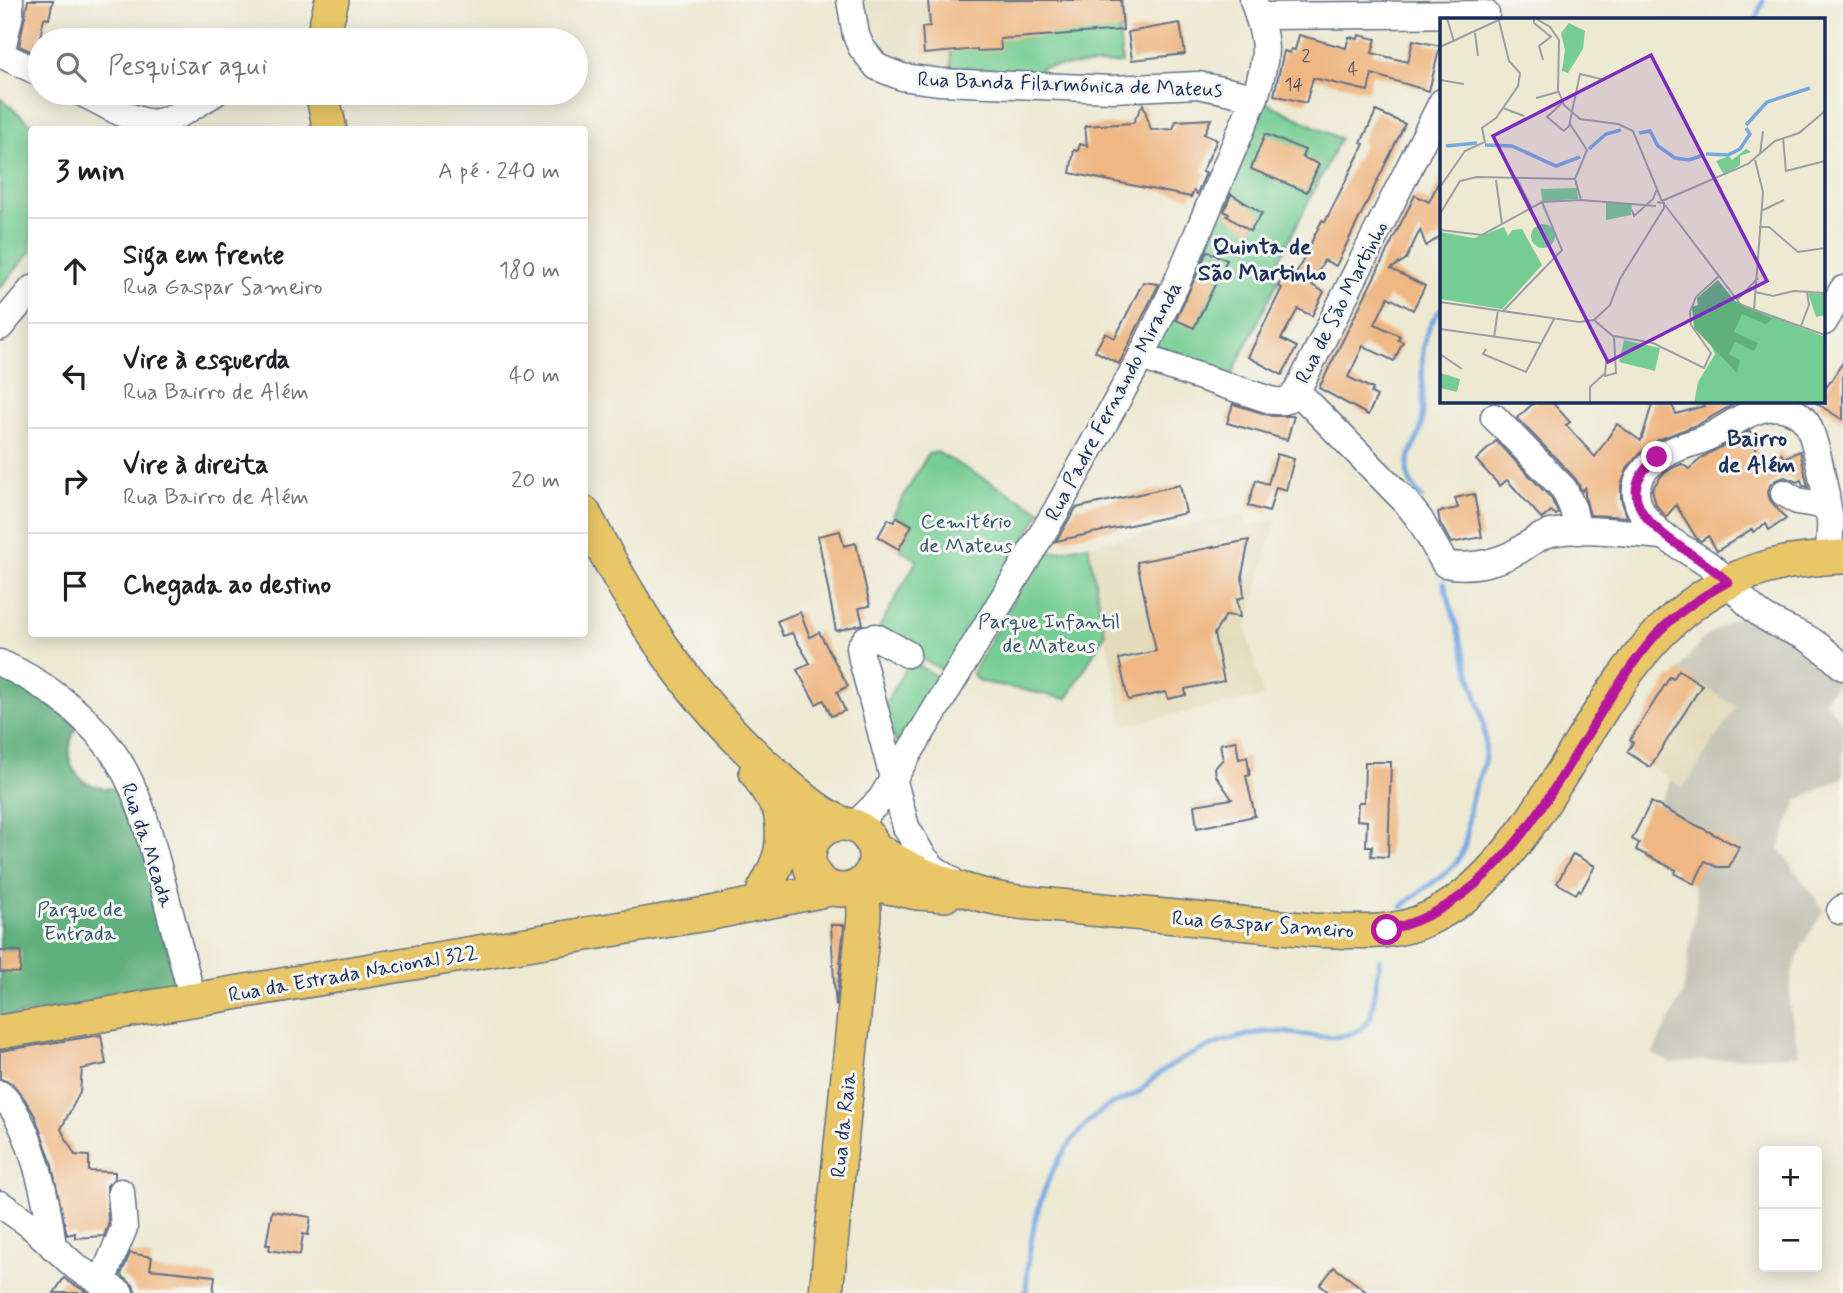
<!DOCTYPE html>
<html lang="pt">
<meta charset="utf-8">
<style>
:root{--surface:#fff;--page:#f2f2f2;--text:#202124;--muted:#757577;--line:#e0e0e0}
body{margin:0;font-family:Mynerve,sans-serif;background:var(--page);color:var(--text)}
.controls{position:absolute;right:21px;bottom:21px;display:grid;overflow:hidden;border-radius:7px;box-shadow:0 4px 18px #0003}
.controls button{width:63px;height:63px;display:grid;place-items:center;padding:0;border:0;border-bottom:2px solid var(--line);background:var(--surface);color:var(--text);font:35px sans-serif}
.stop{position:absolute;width:21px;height:21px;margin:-16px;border:5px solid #b5179e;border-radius:50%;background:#fff}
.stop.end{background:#b5179e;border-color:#fff;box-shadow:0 2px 7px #0008}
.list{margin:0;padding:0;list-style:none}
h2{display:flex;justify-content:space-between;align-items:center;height:91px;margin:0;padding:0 28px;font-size:30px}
h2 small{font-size:23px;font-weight:400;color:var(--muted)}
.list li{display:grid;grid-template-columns:46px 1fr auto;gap:21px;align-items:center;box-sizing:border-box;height:105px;padding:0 28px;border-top:2px solid var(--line)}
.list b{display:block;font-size:26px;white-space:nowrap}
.list p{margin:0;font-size:23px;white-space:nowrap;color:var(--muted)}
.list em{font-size:23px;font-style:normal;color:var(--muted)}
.icon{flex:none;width:38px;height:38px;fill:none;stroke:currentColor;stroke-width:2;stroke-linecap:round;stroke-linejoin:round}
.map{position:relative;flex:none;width:1843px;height:1293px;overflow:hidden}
.search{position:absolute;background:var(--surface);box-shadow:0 4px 18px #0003;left:28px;top:28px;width:560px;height:77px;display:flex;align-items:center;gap:18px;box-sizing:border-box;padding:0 24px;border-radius:38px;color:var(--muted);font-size:26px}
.panel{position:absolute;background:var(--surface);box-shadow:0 4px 18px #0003;left:28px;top:126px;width:560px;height:511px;border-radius:7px}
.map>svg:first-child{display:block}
.built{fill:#e3dbba}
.industrial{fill:#c6c5b8}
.green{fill:#76cd93;stroke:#487e78;stroke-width:2}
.forest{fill:#60b07d;stroke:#3e706e;stroke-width:2}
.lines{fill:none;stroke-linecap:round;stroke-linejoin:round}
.stream{stroke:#75a8e1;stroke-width:5}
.building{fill:#efb783}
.minor-casing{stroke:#647087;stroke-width:29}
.major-casing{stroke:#647087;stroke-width:36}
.minor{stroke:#fff;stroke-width:26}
.major{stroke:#e9c769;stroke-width:33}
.route{stroke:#b5179e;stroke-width:9}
.labels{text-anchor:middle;stroke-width:6;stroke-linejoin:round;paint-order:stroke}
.number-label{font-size:18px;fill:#505167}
.street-label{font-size:21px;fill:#1b2f5e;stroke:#f6f6f2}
.park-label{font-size:21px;fill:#32566b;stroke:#f6f6f2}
.neighbourhood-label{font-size:23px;font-weight:bold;fill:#1b2f5e;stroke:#f6f6f2}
.inset-river{fill:none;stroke:#75a8e1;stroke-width:3.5}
.inset-road{fill:none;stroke:#999fa4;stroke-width:2}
.view{fill:#7b2cbf;fill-opacity:0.15;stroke:#7b2cbf;stroke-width:3.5}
.inset-edge{fill:none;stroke:#1b2f5e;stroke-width:3.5}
</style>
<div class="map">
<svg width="1843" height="1293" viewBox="0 0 1843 1293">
<rect width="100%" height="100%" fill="#f6f6f2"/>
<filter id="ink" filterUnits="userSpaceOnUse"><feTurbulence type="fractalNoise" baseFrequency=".0143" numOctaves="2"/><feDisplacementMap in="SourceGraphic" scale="14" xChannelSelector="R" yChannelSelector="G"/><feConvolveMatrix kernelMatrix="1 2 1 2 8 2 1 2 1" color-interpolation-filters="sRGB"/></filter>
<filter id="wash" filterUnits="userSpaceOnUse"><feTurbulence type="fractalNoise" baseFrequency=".00686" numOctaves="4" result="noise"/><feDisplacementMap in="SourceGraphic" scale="28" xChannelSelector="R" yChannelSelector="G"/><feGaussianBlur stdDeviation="1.57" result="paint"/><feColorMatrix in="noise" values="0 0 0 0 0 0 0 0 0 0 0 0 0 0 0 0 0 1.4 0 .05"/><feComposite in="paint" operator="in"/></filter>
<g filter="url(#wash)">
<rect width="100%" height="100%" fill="#ede9d3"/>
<g class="built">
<polygon points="859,0 952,0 947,13 952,71 913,68 888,59 881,53 869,40"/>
<polygon points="1243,514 1246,525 1277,519 1246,629 1263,697 1123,725 1088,545"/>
<polygon points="1679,670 1736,707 1683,788 1627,752 1633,743 1630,740 1670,677 1673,679"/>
</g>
<polygon class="industrial" points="1743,614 1792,636 1843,676 1824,700 1843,723 1843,778 1797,800 1779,848 1824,910 1803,944 1792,972 1789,1004 1799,1054 1671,1063 1652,1054 1683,994 1697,898 1693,884 1675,874 1680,863 1652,858 1636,850 1639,843 1632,839 1651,802 1658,805 1671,780 1683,788 1736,707 1679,670 1701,641 1712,632"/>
<g class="green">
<polygon points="952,0 1121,0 1123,30 1119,31 1122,63 1041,67 1040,76 952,71 947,13"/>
<polygon points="0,98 37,129 32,130 31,251 0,288"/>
<polygon points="1265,102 1340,139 1272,274 1279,279 1232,374 1152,344"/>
<polygon points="937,452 1041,511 949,674 876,633 917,560 899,549 912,525 893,515 928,454"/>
<polygon points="1088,545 1105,634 1067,699 983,682 976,679 972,673 1039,555"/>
<polygon points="910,661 943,680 902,743 895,741 883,707"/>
</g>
<path class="forest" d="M0,672L19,681L77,726C56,765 81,794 123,788L150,873L173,971L172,980L162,992L0,1018Z"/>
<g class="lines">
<g class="stream">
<polyline points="1756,19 1763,0"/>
<path d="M1422,498C1417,492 1409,484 1408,475C1404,457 1420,441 1422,423C1427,384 1411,340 1442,308"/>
<path d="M1402,907C1418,889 1446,879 1459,858C1470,840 1466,820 1471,801C1474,785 1484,772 1485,755C1487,726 1477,698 1469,671C1461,642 1453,613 1444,583"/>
<path d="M1026,1293C1029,1224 1044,1157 1101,1111C1112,1102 1127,1100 1139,1092C1146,1086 1152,1079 1159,1074C1185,1054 1225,1039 1257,1033C1295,1026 1351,1055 1371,1016L1380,959"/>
</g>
</g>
<g id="blocks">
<g class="building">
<polygon points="28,0 53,0 49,19 44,18 37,54 19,46"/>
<polygon points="928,0 1121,0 1123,30 1000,39 1001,50 977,51 977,49 924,54 922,27 930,26"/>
<polygon points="1180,23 1185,54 1132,60 1128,32"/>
<polygon points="1299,35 1346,48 1349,37 1358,39 1359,35 1376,39 1372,53 1408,62 1413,40 1440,46 1429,91 1372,74 1368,91 1313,78 1306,103 1274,95 1284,51 1290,53 1291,49 1295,50"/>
<polygon points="1143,104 1151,130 1173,129 1176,121 1211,119 1204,134 1217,140 1202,172 1206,173 1197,194 1194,191 1191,197 1070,173 1074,150 1078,151 1080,144 1087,146 1085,126 1133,123"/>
<polygon points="1376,111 1405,124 1336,266 1324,260 1312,285 1324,292 1312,316 1298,309 1281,339 1297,347 1282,375 1248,357 1282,288 1278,286 1287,270 1296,274 1322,220 1325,222 1364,144 1361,143"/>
<polygon points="1265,134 1305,150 1302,157 1319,164 1307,192 1251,169"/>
<polygon points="1442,175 1442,235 1426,246 1420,230 1406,259 1391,269 1425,286 1413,310 1388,297 1375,324 1400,336 1398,340 1403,342 1394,361 1363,346 1348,377 1373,389 1371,393 1377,396 1368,415 1319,388 1415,195 1429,202"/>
<polygon points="1231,194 1262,213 1250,231 1227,216 1229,214 1224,211"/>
<polygon points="1207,251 1227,260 1194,328 1176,320"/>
<polygon points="1143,282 1159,284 1119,364 1095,351 1105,333 1115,338"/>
<polygon points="1843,362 1843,420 1816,403 1824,401 1824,391"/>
<polygon points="1536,401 1551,401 1570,422 1566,425 1595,457 1617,424 1641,441 1653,401 1670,401 1676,414 1704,406 1702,401 1730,401 1732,405 1699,424 1658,440 1640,453 1628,467 1621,485 1621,499 1627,517 1590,515 1585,497 1585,488 1582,491 1575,478 1517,418"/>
<polygon points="1233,404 1272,416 1294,416 1287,440 1227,423"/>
<polygon points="1750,431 1761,463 1781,453 1784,458 1800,451 1808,487 1803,486 1801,480 1797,482 1785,477 1776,480 1770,485 1768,492 1770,500 1786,519 1769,530 1766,524 1753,532 1752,529 1717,551 1708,536 1701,541 1697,539 1676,505 1666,517 1656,505 1652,489 1662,475 1672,468 1682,464 1689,469 1704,456"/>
<polygon points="1496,441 1551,498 1558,513 1556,515 1551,511 1542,519 1507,480 1500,486 1476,460"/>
<polygon points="1277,454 1294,459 1286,490 1276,487 1269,512 1248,506 1256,480 1268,484"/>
<polygon points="1180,485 1186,513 1056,541 1076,508"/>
<polygon points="1474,494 1482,537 1451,543 1440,523 1438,512 1458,508 1455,498"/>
<polygon points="897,517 912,525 899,549 878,537 888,519 894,522"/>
<polygon points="840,531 844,546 856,543 870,606 859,608 863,624 836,631 818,536"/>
<polygon points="1249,540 1242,575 1244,597 1237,599 1240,617 1226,615 1214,634 1224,681 1185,689 1186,695 1168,699 1166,692 1128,700 1119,659 1156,651 1137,562"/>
<polygon points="800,612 810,637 819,632 848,686 837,692 845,711 831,716 824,700 816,704 797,670 810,663 792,633 783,636 777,621"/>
<polygon points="1679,670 1702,685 1650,767 1627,752 1633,743 1630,740 1670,677 1673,679"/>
<polygon points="1236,741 1239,759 1247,757 1250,775 1246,776 1255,816 1197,828 1194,805 1232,799 1216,776 1215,768 1223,759 1220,744"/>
<polygon points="1365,762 1391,762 1388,857 1371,856 1372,846 1366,846 1367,821 1357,820 1358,802 1364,802"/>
<polygon points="1651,802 1739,847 1729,867 1717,867 1705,861 1694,884 1675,874 1676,870 1636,850 1639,843 1632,839"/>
<polygon points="1573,854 1595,866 1581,891 1579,889 1576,894 1557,883"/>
<polygon points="831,925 844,925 836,1006 834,982"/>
<polygon points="0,951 21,951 20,973 0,972"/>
<polygon points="101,1035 106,1064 82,1069 80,1092 61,1129 75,1155 89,1156 89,1171 115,1172 115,1178 107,1186 108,1225 104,1236 75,1238 75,1233 67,1235 51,1161 35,1116 24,1098 12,1083 0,1079 0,1051"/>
<polygon points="272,1211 311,1217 308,1235 303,1234 300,1255 269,1250 270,1245 266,1245"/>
<polygon points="130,1253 152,1257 150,1269 215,1276 213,1293 136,1293 133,1285 121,1275"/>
<polygon points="1334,1267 1368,1293 1330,1293 1320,1285"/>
<polygon points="64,1278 69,1282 89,1293 54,1293"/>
</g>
</g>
</g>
<g filter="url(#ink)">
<use href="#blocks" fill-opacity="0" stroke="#647087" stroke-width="2"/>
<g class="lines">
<g class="minor-casing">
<g id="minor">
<polyline points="850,0 856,35 861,47 877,67 902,77 940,82 1112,89 1198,85 1255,97"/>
<polyline points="1258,16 1486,14"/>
<polyline points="0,54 40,73"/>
<polyline points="1,54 10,14 10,0"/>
<path d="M82,93C100,101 138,126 157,122C177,119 197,103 215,93"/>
<polyline points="1824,322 1843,289"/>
<polyline points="0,327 32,289"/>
<path d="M1141,357L1270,400C1283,403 1289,401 1297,391L1442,102"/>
<path d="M1297,391L1406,502L1420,520L1445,564C1468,569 1497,563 1518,551C1529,544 1538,536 1551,533C1582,526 1632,534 1665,536"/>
<polyline points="1494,417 1564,489 1573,509 1578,531"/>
<polyline points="1784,493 1797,501 1827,506"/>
<path d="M1828,557C1829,545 1831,532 1830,520C1827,500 1816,436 1806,422C1798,411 1781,405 1768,408C1741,412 1721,435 1696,442C1651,454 1610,486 1656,529C1673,545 1695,554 1713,568C1731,582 1743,603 1763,616C1776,625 1791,630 1805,637C1820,645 1831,656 1843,667"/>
<polyline points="907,654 876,637 866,639 860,647 862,660 906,827 922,855 933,868 950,879"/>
<path d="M0,663C41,681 82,711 109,747C139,786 151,840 163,886C173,924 183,962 193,1000"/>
<path d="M854,826L881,799L1056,511L1141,357L1178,280L1255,97C1269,53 1268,43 1253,0"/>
<polyline points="1840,911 1843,908"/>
<path d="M0,1094C30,1118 49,1208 53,1247"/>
<polyline points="0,1204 29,1224 77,1268 120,1293"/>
<polyline points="101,1283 124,1228 121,1192"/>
</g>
</g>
<g class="major-casing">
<g id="major">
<polyline points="322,40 332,0"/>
<polyline points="322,93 330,130"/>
<path d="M584,513C637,615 691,702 779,778C799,795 819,814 844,824"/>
<polyline points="756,772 809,855"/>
<circle cx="842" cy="857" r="33"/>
<path d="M874,848C916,876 968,895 1018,902L1312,930C1345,931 1380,935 1412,925C1461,909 1498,868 1527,827C1602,721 1647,587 1790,562C1808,560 1825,557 1843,557"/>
<polyline points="864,882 918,893 945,895"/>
<path d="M764,890C781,859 786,846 780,810"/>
<polyline points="0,1032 706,914 830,889"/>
<polyline points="826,1293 864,916 863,883"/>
</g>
</g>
<use href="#minor" class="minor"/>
<use href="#major" class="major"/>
</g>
</g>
<g class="lines" filter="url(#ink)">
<path class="route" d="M1387,930C1521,900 1570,740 1649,643C1670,617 1698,598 1728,582C1696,549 1592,512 1657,457"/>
</g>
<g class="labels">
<g class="number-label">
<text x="1306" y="61">2</text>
<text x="1353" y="75">4</text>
<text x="1294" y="90">14</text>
</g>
<g class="street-label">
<text transform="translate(1070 84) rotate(2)" y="7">Rua Banda Filarmónica de Mateus</text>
<text transform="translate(1341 302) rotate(-63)" y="7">Rua de São Martinho</text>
<text transform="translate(1113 401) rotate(-62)" y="7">Rua Padre Fernando Miranda</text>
<text transform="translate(148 845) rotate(72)" y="7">Rua da Meada</text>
<text transform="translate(1263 924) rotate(4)" y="7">Rua Gaspar Sameiro</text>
<text transform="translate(353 973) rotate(-10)" y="7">Rua da Estrada Nacional 322</text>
<text transform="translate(843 1125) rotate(-84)" y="7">Rua da Raia</text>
</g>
<g class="park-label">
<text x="966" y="528">Cemitério<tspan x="966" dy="24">de Mateus</tspan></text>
<text x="1049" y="628">Parque Infantil<tspan x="1049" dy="24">de Mateus</tspan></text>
<text x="80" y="916">Parque de<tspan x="80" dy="24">Entrada</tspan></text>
</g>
<g class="neighbourhood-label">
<text x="1262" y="254">Quinta de<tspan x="1262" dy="26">São Martinho</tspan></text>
<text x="1757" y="446">Bairro<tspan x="1757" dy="26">de Além</tspan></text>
</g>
</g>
<g transform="translate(1440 18)">
<rect width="385" height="385" fill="#ede9d3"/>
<path d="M129,5L145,13L143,31L128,55L122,53L125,32L121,15ZM306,131L311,134L300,138V147L284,157L276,143L289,138L292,142ZM137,170L138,181L102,183L101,171ZM166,185L192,186L191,197L166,202ZM91 218a12 12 0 1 1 24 0a12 12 0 1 1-24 0ZM64,209L68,218L72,212L82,211L102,247L62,291L0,281V214L34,220ZM368,275L385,276V297L376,299ZM257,280L295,283L385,319V385H254L258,364L275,336L252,289L258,287ZM184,322L220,330L215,353L179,344ZM0,355L20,361L17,374L0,370Z" fill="#76cd93"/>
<path d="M278,262L295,283L332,301L326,306L302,296L294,314L318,325L314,333L295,324L289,336L300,342L297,355L254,310L252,289L258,287L257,280Z" fill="#60b07d"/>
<path class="inset-river" d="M306,107L327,84L370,70M199,115L210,113L218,128L235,140L249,142L264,137M45,127L72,128L116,148L140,139M6,128L37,125M149,131L166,116L181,112M266,136L288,137L300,131L310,116L306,110"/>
<path class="inset-road" d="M7,0L14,24M94,0V5L111,19M95,0L110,9L119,22L118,72L124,87L140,101L178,106L193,113L222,183M35,15L38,38M0,29L63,0M103,42L99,28L112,18M0,62L24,66M96,80L118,74M122,85L107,99L124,113L129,108L140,56L165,62M63,90L84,98M130,106L147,132L135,161M343,120L346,153L385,143M320,136L323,113M77,161L91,189M56,162L62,206M0,169L25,133L45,124L42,110L56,100L78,68L80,55L69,43L59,3M222,183L308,146L335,123L359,115L385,93M225,187L301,287L385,317M192,192L194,198L213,181L217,171M321,193L344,182M0,196L20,163L37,159L135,161L141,182M319,209H329L358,234L385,230M0,212L42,217L102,184L141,182L216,188M315,274L333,278L354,273L385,275M297,282L318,260M0,284L139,304L154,302L170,287L180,261L224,190V185L217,184M314,292L323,174L315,142M63,293L122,232L102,184M154,302L174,319L176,355L165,358L166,344L175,341M361,308L369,287L367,274M0,311L100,325M174,318L213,325L264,350L271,335L251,307L250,294L256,279L279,258M54,319L58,292M46,331L43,336L86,354L114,301M0,336L22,351M150,385V369L164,356"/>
<path class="view" d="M211,37L327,263L168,344L53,118Z"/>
<rect width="385" height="385" class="inset-edge"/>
</g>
</svg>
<div class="controls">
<button>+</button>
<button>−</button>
</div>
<div class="stop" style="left:1387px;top:930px"></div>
<div class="stop end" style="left:1657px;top:457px"></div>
<div class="search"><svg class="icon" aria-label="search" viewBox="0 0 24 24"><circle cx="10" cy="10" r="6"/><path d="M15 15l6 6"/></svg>Pesquisar aqui</div>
<section class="panel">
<h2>3 min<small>A pé · 240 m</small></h2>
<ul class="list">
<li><svg class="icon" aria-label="ahead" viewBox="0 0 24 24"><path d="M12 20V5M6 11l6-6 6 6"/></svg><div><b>Siga em frente</b><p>Rua Gaspar Sameiro</p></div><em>180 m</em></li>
<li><svg class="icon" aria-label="left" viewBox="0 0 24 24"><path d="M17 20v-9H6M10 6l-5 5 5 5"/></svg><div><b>Vire à esquerda</b><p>Rua Bairro de Além</p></div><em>40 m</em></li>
<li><svg class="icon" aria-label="right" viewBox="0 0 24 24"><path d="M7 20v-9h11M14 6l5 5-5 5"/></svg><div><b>Vire à direita</b><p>Rua Bairro de Além</p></div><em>20 m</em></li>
<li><svg class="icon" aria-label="arrive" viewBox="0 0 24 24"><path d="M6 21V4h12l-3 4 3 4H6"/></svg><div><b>Chegada ao destino</b></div></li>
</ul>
</section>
</div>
